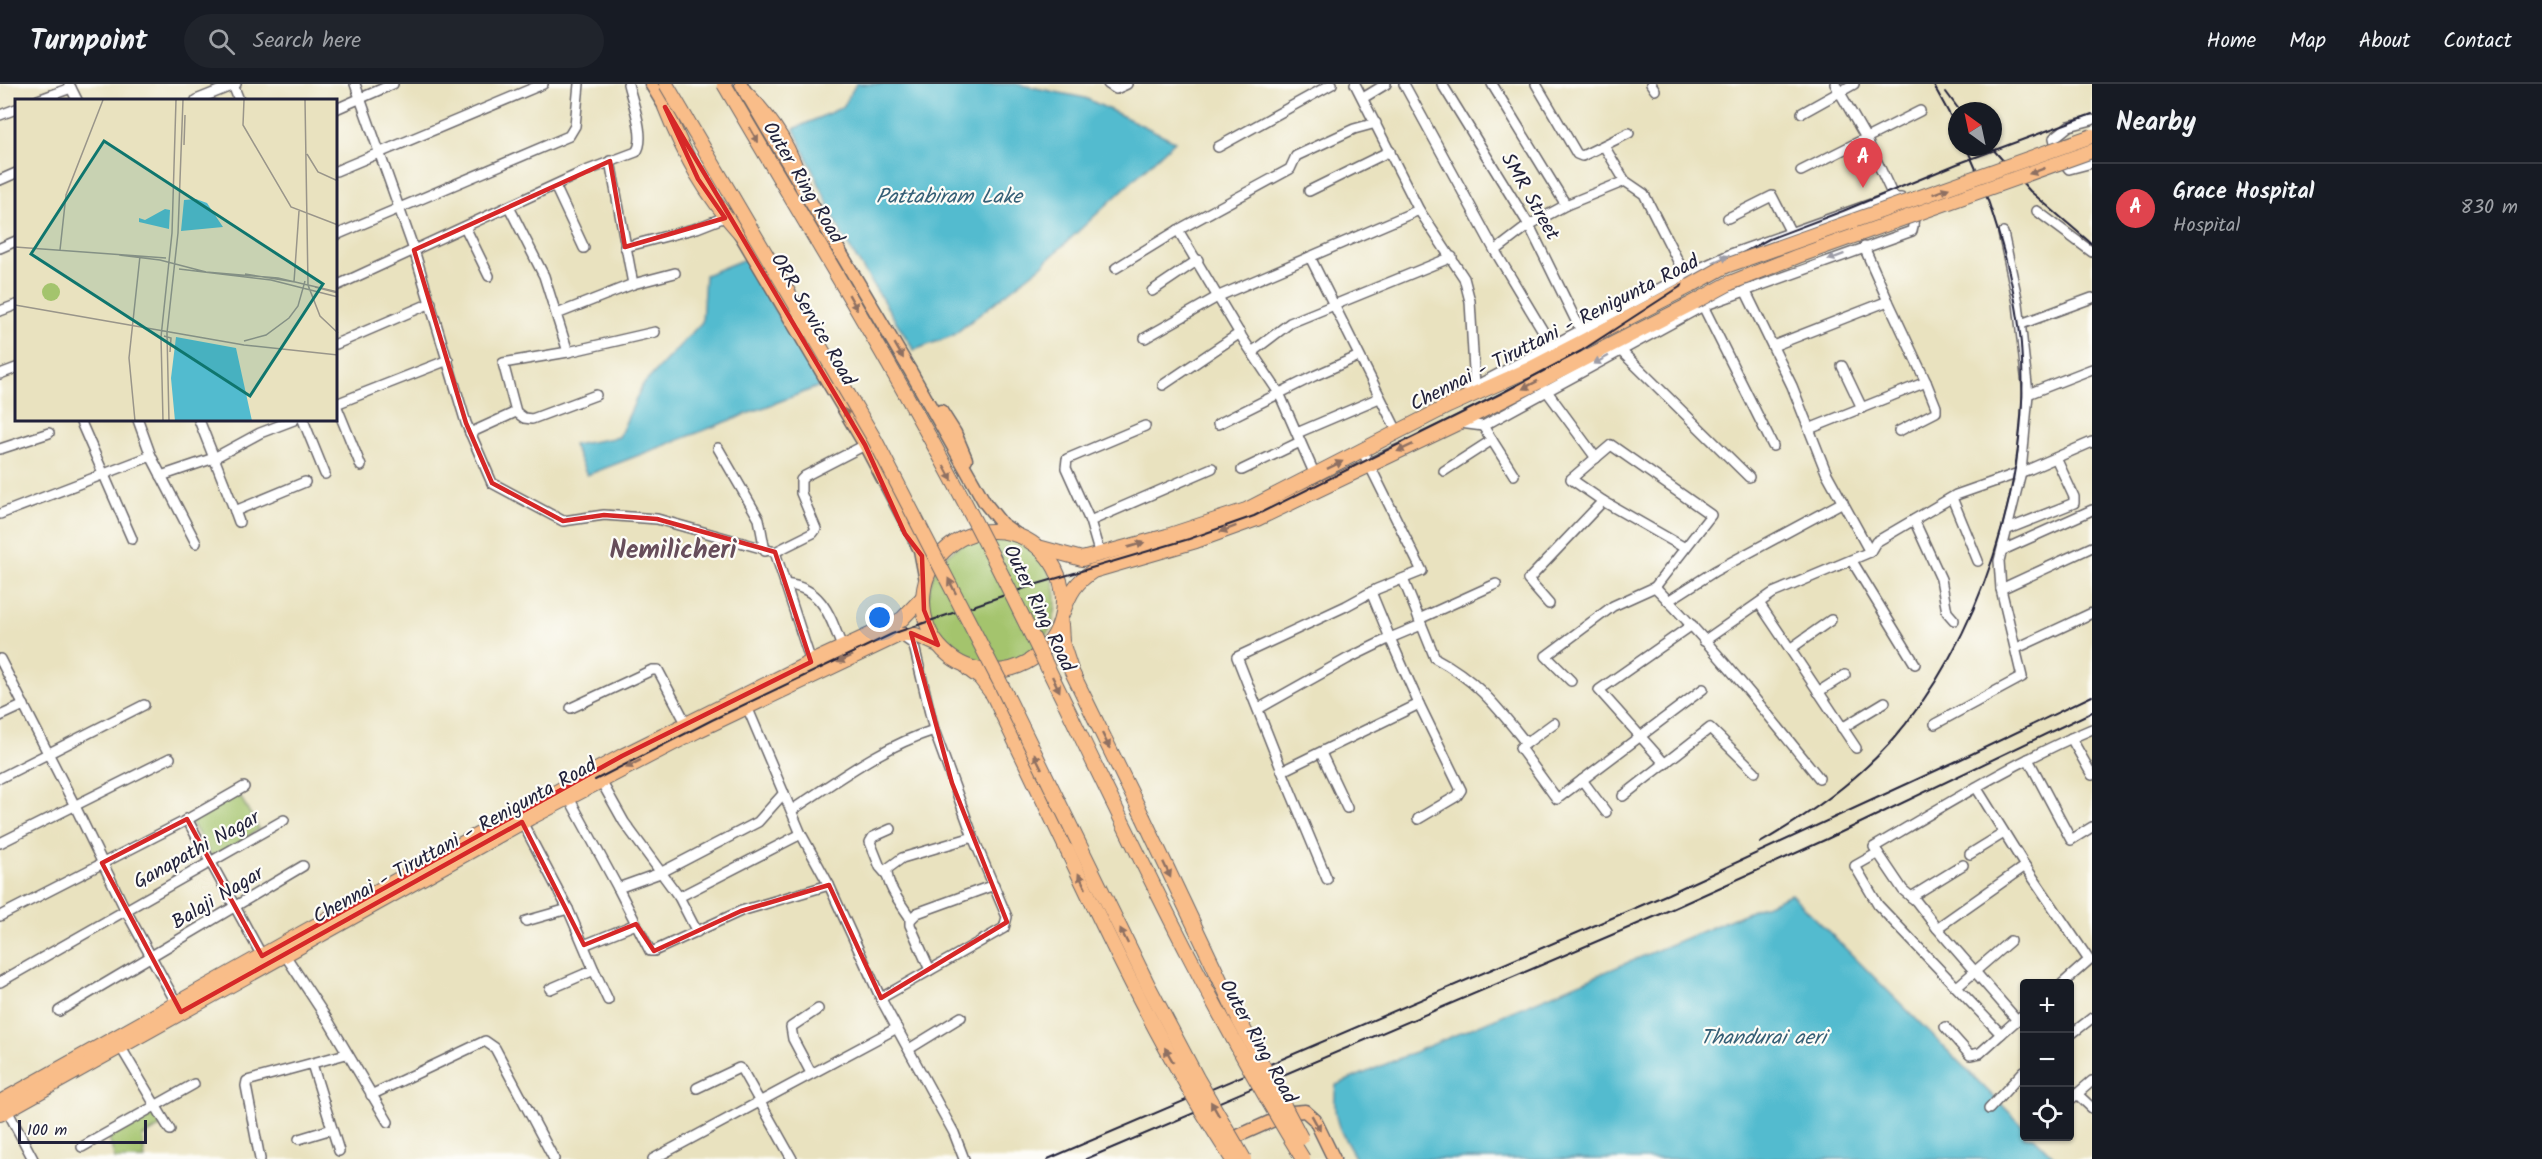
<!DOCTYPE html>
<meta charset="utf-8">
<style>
:root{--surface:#171b24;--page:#20242c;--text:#f1f3f6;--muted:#9ea1a6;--line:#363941;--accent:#7c3aed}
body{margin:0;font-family:Kalam,sans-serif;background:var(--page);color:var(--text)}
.controls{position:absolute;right:18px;bottom:18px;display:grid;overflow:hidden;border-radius:6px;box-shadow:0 2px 4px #0004}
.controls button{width:54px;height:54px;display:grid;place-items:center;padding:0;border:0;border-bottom:2px solid var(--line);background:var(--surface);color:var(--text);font:30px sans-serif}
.compass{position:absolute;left:1948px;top:18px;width:54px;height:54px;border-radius:50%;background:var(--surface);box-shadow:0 2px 4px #0004;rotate:327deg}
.scale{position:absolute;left:18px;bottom:15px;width:129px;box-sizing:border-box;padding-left:6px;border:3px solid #22223b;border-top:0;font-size:16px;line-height:21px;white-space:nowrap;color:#22223b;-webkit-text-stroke:4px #fdfcf7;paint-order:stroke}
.you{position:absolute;left:880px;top:534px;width:21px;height:21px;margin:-15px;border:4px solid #fff;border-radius:50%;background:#1a73e8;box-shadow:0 0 0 9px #1a73e833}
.badge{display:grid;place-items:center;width:39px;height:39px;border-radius:50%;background:var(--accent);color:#fff;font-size:20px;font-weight:700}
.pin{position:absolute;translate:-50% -50px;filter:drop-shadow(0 2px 3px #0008)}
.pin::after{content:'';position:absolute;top:32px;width:21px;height:18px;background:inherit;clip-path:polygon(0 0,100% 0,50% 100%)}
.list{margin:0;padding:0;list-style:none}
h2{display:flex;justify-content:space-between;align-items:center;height:78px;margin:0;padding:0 24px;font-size:26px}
h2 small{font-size:20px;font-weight:400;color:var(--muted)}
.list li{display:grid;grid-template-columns:39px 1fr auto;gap:18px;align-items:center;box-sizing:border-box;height:90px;padding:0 24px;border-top:2px solid var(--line)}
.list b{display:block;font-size:22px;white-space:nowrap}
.list p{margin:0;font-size:20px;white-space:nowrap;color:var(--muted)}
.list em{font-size:20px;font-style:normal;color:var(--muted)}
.icon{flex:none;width:33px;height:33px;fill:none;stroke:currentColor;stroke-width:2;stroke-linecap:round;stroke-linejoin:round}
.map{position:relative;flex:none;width:2092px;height:1075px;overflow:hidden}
header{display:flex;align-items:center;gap:36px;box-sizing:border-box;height:84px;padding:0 30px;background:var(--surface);border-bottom:2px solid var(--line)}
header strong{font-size:28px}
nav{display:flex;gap:33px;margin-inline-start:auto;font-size:21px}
.search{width:420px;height:54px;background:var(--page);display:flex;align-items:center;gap:15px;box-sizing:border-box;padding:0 21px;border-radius:33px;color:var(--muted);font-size:22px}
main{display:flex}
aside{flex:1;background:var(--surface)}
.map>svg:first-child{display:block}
.green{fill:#a4c46d;stroke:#637354;stroke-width:1.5}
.water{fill:#52bbcf;stroke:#3a6e85;stroke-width:1.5}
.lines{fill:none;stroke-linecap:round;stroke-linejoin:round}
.minor-casing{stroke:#686569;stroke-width:12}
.major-casing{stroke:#686569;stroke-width:15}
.highway-casing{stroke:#686569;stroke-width:16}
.minor{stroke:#fff;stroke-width:9}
.major{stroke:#f9bd89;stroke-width:12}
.highway{stroke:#f9bd89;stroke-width:14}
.rail{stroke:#22223b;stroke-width:2}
.highway-bridge-casing{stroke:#686569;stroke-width:16;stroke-linecap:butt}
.highway-bridge{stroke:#f9bd89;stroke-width:14}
.oneway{fill:#8e7062}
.oneway2{fill:#9c9ca7}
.marked{fill:none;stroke:#d62828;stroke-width:4.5;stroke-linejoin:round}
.labels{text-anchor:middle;stroke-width:4.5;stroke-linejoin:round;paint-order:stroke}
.street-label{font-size:20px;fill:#22223b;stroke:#fdfcf7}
.water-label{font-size:21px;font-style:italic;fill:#355f76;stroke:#fdfcf7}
.district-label{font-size:26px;font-weight:bold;fill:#674e5b;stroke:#fdfcf7}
.inset-road{fill:none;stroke:#99958a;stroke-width:1.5}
.view{fill:#0f766e;fill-opacity:0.15;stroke:#0f766e;stroke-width:3}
.inset-edge{fill:none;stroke:#22223b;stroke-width:3}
</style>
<header>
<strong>Turnpoint</strong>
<div class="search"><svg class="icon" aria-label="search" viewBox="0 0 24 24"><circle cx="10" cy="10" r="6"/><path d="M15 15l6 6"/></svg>Search here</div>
<nav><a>Home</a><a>Map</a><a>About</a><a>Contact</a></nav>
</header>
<main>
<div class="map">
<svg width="2092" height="1075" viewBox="0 0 2092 1075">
<rect width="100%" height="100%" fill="#fdfcf7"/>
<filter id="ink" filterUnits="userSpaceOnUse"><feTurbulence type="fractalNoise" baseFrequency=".0167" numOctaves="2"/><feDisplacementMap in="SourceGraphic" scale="12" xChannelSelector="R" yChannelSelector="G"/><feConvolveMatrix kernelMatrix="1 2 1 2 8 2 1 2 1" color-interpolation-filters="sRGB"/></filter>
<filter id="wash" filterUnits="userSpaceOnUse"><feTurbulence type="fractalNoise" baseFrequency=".008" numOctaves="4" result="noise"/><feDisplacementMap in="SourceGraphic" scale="24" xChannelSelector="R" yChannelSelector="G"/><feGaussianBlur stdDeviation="1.35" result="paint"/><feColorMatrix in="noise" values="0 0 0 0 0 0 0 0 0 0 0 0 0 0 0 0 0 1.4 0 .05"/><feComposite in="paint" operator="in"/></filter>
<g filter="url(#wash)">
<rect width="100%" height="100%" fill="#e9e2bf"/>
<g class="green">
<circle cx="992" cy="517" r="64"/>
<polygon points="238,709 259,745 213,775 190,736"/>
<polygon points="153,1026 160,1043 142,1053 145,1075 115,1075 108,1051"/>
</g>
<g class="water">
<polygon points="856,0 1016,0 1085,14 1175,57 1040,183 952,252 914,266 843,153 794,45 843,23"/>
<polygon points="745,175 820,302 587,391 573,361 619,353 642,302 702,238 705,191"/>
<path d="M1791,810L2024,1043V1052L2034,1053L2056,1075H1356C1340,1048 1331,1034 1336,1001Z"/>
</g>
</g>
<g filter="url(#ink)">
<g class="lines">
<g class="minor-casing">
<g id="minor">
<polyline points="69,0 77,16"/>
<polyline points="355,0 414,166 466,339 492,399 563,437 604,431 657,435 775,468 811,578"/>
<polyline points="1108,0 1116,5 1127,0"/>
<polyline points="1404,0 1495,167 1546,252 1549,264"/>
<polyline points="1442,0 1529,141 1581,247"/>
<polyline points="1492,0 1566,121 1529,141 1495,167"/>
<polyline points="1536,0 1577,70 1582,72 1629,49"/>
<polyline points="1651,0 1655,6"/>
<polyline points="1835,0 1866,54 1894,114"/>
<polyline points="233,1 239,16"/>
<polyline points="1363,14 1386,0"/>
<polyline points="38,16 71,4"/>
<polyline points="196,16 236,0"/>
<polyline points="336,25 393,0"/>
<polyline points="1802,29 1854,0"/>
<polyline points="0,31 16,25"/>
<polyline points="2092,36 2069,42 2054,54 2058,71 2069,85 2092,79"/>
<polyline points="1604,62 1625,97 1644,110 1685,191"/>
<polyline points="1218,63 1332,0"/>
<polyline points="336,87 543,0"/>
<polyline points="1801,87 1920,27"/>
<polyline points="0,96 16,89"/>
<polyline points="555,102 584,164"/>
<polyline points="1309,107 1390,67"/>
<polyline points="1566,121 1625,97"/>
<polyline points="1419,126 1464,194 1470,217 1475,303"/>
<polyline points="2037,127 2092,168"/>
<polyline points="1728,134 1772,112 1791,149"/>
<polyline points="465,143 489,192"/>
<polyline points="336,151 569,52 575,42 579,0"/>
<polyline points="625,163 697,144 725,133"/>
<polyline points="0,164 16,157"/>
<polyline points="1310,173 1398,349"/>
<polyline points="1116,184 1178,146"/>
<polyline points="633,200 675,189"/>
<path d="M336,202L583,88L636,68C647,55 632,17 628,0"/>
<polyline points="1745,206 1792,302 1826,388 1870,468"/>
<polyline points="1152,207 1198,176"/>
<polyline points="1703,222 1773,362"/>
<polyline points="0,227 16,221"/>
<polyline points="557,230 633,200 610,77"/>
<polyline points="2021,240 2092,214"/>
<polyline points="1145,254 1219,212 1419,126 1355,0"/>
<polyline points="336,260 431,219"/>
<polyline points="1773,262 1888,217 1864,163"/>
<polyline points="1620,266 1749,393"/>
<polyline points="568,268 655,248"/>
<polyline points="1252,268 1290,239 1452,173"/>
<polyline points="1842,282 1862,324"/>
<polyline points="0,290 16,284"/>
<polyline points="1163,301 1240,249"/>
<polyline points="1546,306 1596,374"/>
<polyline points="2028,310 2092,285"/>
<polyline points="336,320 448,276"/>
<polyline points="336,321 361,382"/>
<polyline points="516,328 524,334 532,335 596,311"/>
<polyline points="80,336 132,455"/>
<polyline points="199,336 235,427 305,398"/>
<polyline points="303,336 325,390"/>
<path d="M1460,339L1483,342L1703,222L1912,147C1916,132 1912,125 1901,114H1888L1731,170L1685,191L1468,306"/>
<polyline points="1218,340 1314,292 1359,272"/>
<polyline points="1483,342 1514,391"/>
<polyline points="1809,345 1926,298 1888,217"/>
<polyline points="1899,347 1936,328 1936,323 1926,298"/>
<polyline points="470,349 516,328 503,279 568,268 544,192 509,123"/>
<polyline points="1297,349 1379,314"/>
<polyline points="718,364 759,435 765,467"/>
<polyline points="0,365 49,349"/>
<polyline points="151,372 196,459"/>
<polyline points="1242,386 1300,358"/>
<polyline points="1444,387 1492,356"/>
<polyline points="1315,391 1279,309 1243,255 1178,146 1290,85 1296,72 1354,45 1376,39"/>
<polyline points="161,392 214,374 260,349 294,336"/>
<polyline points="1952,414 1978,477"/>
<polyline points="1603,417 1685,464"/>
<polyline points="235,427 239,438"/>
<polyline points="0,430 151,372 138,336"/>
<polyline points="1914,436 1941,495 1947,528 1954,536"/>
<polyline points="1090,437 1066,384 1067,375 1145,342"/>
<polyline points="2008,445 2074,419 2074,413 2056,374"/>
<polyline points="2003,466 2092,426"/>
<polyline points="775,468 813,449 816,445 801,409 801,396 805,392 865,361"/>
<polyline points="1100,471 1090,437 1212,384"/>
<polyline points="1852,477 1915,580"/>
<path d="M1403,495L1435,574C1477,596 1497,623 1526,659"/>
<path d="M785,500C823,504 830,532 842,563"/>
<polyline points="2001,505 1999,477 2021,388 2028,310 2018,219 2003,149"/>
<polyline points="1371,508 1390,554 1421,541"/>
<polyline points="1668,517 1715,487 1843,418"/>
<polyline points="1759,519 1790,565"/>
<polyline points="1549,520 1528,496 1603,417 1571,395 1611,361 1711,431 1655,503"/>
<polyline points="1419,535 1496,500"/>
<polyline points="1831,536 1790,565 1856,664"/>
<polyline points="902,552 912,559 915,566 934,646"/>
<polyline points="1704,557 1773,509 1870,468 1876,458 1956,411 2030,385 2092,358"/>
<polyline points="2017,564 2092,529"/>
<polyline points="0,575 75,722 125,825 178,922"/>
<path d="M1571,597L1546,572L1613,522L1655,503C1714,563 1767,629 1819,694"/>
<polyline points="1818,608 1845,591"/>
<polyline points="745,618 801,750 829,801 882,917 954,1049 964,1075"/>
<polyline points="571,624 652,586 658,586 687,641"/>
<polyline points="1258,625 1347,575 1390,554 1419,620"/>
<polyline points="0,632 24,621"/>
<polyline points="1554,639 1520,664 1557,715 1703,605"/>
<polyline points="1935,640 2022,593 2001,505 2092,463"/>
<polyline points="1842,644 1885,618"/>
<polyline points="2071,654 2092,691"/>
<polyline points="1321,669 1347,724"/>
<polyline points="2028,675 2071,756 2092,743"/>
<polyline points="1665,680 1599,606 1692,541"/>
<polyline points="1282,687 1237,573 1346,522 1377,505 1422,487 1363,368"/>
<polyline points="0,694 144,621"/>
<polyline points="1582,696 1606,728"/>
<polyline points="601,697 624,738 679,813 697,848"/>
<path d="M1976,703L2025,782L1937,844L1916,817L1903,806L1874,763C1945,721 2016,677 2092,645"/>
<polyline points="784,709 758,738 660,789 618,804 650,867 654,867 741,827 829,801"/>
<polyline points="1623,712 1710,644 1755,688"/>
<polyline points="569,714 618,804"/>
<path d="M792,726C838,696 881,663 934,646L973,753L902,774L887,785C886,802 902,821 911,835"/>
<polyline points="187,735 262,872"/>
<polyline points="522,738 568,825 594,886 550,905"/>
<polyline points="0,759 170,674"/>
<polyline points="1878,769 1855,782 1878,821 2001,950 2017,936"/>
<polyline points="1970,770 2004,749"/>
<polyline points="2025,782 2089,876 2062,900"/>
<polyline points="887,791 880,783 870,758 873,753 891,745"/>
<polyline points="1327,795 1282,687 1419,620 1461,706 1457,712 1418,735"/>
<polyline points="679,813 801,750"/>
<polyline points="1911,813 1963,781"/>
<polyline points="0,832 181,739 244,703"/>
<polyline points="526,837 568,825"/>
<polyline points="1937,844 2017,936 2024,930"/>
<polyline points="584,861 636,840"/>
<polyline points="285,871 329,938 388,1038"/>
<polyline points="594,886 608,916"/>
<polyline points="930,886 910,841 910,836 917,829 994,801"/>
<polyline points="0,898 284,736"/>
<polyline points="1957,903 2010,857"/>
<polyline points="881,914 1004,844 1007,833 973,753"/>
<polyline points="59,927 303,782"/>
<polyline points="1945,943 1970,971 1980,969 2001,950"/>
<polyline points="2070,951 2092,934"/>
<polyline points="120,962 170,1046"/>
<polyline points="909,965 961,933"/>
<polyline points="312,980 339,1067"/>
<polyline points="811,989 793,955 791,943 818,925"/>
<polyline points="697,1004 739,984 742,986 792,1075"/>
<polyline points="2077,1010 2092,1024"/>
<polyline points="371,1011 485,957 495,964 554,1075"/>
<polyline points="2070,1016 2092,997"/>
<polyline points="1989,1025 2024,987"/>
<polyline points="7,1026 33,1075"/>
<polyline points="299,1055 332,1045"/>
<polyline points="82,1063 194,1000"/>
<polyline points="260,1075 246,1002 247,997 346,970"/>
<polyline points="653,1075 897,944"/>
</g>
</g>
<g class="major-casing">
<g id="major">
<polyline points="651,0 669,30"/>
<polyline points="741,0 911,288 985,419 1001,439 1019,452"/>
<polyline points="736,143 865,361 920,466 926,497"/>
<polyline points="941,327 955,349 966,375"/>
<polyline points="1225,1060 1229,1056 1292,1028 1305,1027 1315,1036 1334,1075"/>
</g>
</g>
<g class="highway-casing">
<g id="highway">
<path d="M747,10C775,38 792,67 803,105"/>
<path d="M665,23C685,73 705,110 741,150"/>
<circle cx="993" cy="517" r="70"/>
<polyline points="1038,463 1082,475 1167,452 1246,426 1448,322 1528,286 1690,202"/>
<path d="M1063,528C1070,509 1076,498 1093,487L1196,457L1257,435L1458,339L1695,218"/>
<polyline points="1061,540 1062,558 1071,586 1143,733"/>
<polyline points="968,585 980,594 993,611 1067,766"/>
<polyline points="0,1018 479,750 622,672 811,578 891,541 902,535 923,513"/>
<polyline points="0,1030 530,734 697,647 899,551 916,551 938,561"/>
</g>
</g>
<use href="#minor" class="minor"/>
<use href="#major" class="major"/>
<use href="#highway" class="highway"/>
<g class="rail">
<polyline points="1933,0 1957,44"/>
<polyline points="1946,8 1960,27"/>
<polyline points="1991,63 2030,107 2092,160"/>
<polyline points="595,696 712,636 892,550 1034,501 1189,455 1254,432 1502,309 1581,267 1686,199 1769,155 1843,127 1957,80 2092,30"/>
<path d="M1760,759C1807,732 1852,701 1889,660C1980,558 2032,396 2021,260C2016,200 1992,117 1966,63"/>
<polyline points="1048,1075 1668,810 1959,676 2092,612"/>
<polyline points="1086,1075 1661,830 1827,755 2092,628"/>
</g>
<g class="highway-bridge-casing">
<g id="highway-bridge">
<polyline points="666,0 875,356 999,596 1148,901 1197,994 1244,1075"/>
<path d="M724,0C810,147 899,291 977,442C1086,653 1178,873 1303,1075"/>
<polyline points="1690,202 1726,182 2092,52"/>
<polyline points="1695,218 1730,199 1798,172 2092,67"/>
<polyline points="1143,733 1240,938 1301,1054"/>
<path d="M1067,766C1117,872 1168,977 1232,1075"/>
</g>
</g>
<use href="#highway-bridge" class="highway-bridge"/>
</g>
<defs><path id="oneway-solid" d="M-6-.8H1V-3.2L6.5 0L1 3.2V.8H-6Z" transform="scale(1.5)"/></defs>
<g class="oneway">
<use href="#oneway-solid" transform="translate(754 51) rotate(60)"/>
<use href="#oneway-solid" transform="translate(2037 87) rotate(160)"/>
<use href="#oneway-solid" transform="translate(1941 107) rotate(-20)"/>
<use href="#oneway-solid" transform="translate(853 218) rotate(60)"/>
<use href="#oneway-solid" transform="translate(899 267) rotate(60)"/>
<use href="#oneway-solid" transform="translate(1530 301) rotate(153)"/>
<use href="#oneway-solid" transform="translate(848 332) rotate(-120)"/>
<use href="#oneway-solid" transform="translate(1405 364) rotate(155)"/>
<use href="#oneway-solid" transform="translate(1335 381) rotate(-26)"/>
<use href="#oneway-solid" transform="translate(948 389) rotate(61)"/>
<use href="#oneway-solid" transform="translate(1228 445) rotate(160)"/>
<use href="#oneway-solid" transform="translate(1136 461) rotate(-16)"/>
<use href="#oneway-solid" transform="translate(952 502) rotate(-117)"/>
<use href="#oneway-solid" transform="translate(845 575) rotate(155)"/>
<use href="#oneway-solid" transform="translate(1056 600) rotate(64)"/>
<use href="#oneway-solid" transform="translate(1106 657) rotate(64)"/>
<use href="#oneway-solid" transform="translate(1038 677) rotate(-116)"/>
<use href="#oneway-solid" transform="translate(633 680) rotate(153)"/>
<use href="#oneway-solid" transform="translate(1167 786) rotate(65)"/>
<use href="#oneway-solid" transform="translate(1082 797) rotate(-116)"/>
<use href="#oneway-solid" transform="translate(1124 852) rotate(-117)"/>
<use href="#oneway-solid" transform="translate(1169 971) rotate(-120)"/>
<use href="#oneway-solid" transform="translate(1215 1025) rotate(-120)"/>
<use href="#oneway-solid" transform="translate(1316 1039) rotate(61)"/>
</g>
<g class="oneway2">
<use href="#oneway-solid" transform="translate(1836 173) rotate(160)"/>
<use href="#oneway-solid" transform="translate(1721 175) rotate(-24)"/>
<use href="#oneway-solid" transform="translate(1601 276) rotate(152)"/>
</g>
</g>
<path class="marked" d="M665,23L865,361L905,450L922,472L924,526L938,561L911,549L952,699L1007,838L881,914L829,801L741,827L654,867L636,840L584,861L522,738L181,928L102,779L187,735L262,872L622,672L811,578L775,468L657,435L604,431L563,437L492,399L466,339L414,166L610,77L625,163L725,134L698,95Z"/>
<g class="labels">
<g class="street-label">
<text transform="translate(804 98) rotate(59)" y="7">Outer Ring Road</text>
<text transform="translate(1531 112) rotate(60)" y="7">SMR Street</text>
<text transform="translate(814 235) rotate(60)" y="7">ORR Service Road</text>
<text transform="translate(1554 248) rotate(-27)" y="7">Chennai - Tiruttani - Renigunta Road</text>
<text transform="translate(1040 524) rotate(64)" y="7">Outer Ring Road</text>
<text transform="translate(454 756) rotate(-29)" y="7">Chennai - Tiruttani - Renigunta Road</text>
<text transform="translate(196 765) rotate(-29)" y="7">Ganapathi Nagar</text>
<text transform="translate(217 813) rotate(-31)" y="7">Balaji Nagar</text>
<text transform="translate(1259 957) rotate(61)" y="7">Outer Ring Road</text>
</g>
<g class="water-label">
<text x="949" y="119">Pattabiram Lake</text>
<text x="1763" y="960">Thandurai aeri</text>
</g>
<g class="district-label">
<text x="673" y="474">Nemilicheri</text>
</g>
</g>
<g transform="translate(15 15)">
<rect width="322" height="322" fill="#e9e2bf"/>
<path d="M27 193a9 9 0 1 1 18 0a9 9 0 1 1-18 0Z" fill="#a4c46d"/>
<path d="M181,100L192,104L208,128L166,132L169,101ZM150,110L155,111L154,130L124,123V119L130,121ZM161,238L221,249L237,322H160L156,279Z" fill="#52bbcf"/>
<path class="inset-road" d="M229,1L228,26L276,108L323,126M290,1L293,186L305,217L323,234M169,46L170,16M292,55L303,73L323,82M0,148L151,159M45,151L51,96L88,1M104,156L145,161L191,173L263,179L323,193M164,170L256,181L323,198M230,175L280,183M279,183L284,112M300,188L323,194M0,206L229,246L323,256M149,237L156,239L155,253M229,242L251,236L274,219L283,207L290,182M120,322L114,259L125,157M148,322L146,238L157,134L161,1M154,322L152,234L163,134L168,1"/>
<path class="view" d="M89,42L308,185L235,297L16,155Z"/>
<rect width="322" height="322" class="inset-edge"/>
</g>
</svg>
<div class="controls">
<button>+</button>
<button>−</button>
<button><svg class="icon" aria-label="locate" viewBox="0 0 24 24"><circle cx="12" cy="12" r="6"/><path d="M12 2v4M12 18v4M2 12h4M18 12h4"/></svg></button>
</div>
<svg class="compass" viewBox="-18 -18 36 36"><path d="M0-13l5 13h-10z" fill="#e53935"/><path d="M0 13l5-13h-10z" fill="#9ea1a6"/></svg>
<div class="scale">100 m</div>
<div class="you"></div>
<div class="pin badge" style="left:1863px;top:104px;background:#e0444e">A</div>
</div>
<aside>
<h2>Nearby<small></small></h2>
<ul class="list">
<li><span class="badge" style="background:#e0444e">A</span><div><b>Grace Hospital</b><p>Hospital</p></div><em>830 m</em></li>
</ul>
</aside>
</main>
